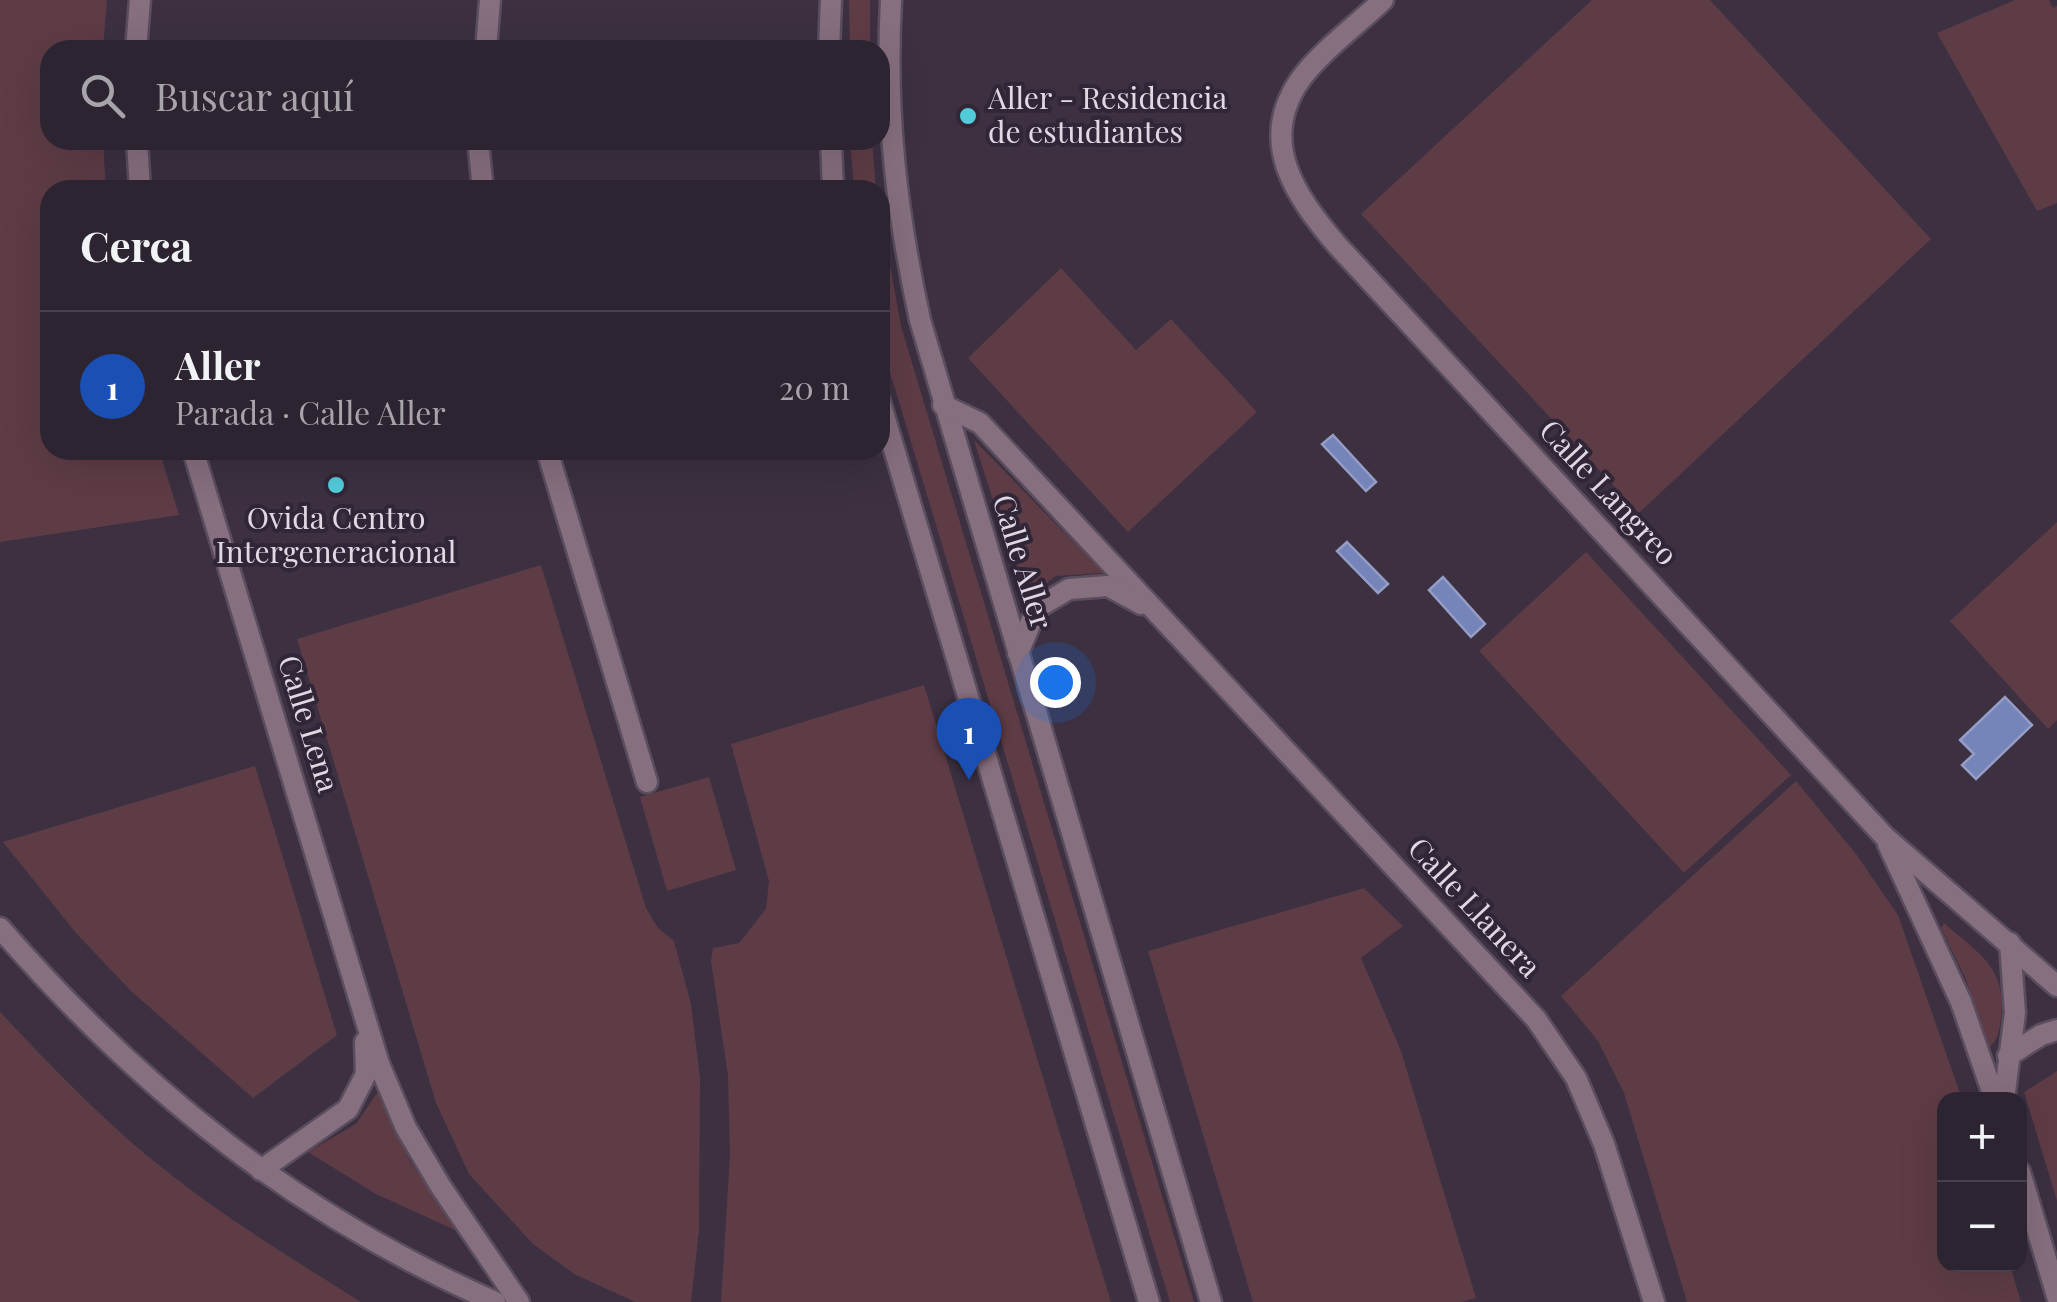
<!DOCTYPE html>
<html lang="es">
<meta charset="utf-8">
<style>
:root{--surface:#2d2431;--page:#39303d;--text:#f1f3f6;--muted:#a7a4ab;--line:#48414d;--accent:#bca0f2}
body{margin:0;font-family:"Playfair Display",serif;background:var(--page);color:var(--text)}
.controls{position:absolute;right:30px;bottom:30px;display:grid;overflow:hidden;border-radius:20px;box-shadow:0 10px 40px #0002}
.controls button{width:90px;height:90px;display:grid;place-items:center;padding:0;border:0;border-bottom:2px solid var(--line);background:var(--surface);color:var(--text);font:50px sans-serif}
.you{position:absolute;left:1055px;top:682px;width:35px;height:35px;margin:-25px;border:8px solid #fff;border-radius:50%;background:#1a73e8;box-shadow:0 0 0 15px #1a73e833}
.badge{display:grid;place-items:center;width:65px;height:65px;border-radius:50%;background:var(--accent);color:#fff;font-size:32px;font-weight:700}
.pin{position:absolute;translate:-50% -82px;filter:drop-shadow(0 2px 5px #0008)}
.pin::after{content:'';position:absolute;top:52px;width:35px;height:30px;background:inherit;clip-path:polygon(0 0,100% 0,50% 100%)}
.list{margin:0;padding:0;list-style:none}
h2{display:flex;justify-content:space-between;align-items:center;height:130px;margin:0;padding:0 40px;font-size:42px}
h2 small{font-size:32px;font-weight:400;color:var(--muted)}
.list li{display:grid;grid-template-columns:65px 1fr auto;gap:30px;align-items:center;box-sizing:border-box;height:150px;padding:0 40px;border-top:2px solid var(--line)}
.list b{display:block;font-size:38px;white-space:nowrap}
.list p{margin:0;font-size:32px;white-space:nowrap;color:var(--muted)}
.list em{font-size:32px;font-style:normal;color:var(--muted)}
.icon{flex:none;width:55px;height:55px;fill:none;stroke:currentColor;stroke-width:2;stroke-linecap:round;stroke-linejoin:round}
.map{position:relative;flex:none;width:2057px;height:1302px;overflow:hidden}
.search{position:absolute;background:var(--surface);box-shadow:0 10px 40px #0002;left:40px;top:40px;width:850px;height:110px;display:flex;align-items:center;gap:25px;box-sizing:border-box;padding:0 35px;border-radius:30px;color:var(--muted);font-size:38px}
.panel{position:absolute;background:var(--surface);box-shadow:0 10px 40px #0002;left:40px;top:180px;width:850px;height:280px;border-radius:30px}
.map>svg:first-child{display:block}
.green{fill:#5e3c46}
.water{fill:#7584b9;stroke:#959dc6;stroke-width:2.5}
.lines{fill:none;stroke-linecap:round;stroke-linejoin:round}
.pedestrian-casing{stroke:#5a4e5e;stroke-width:25}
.minor-casing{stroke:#5a4e5e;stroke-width:25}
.pedestrian{stroke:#866f7f;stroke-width:20}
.minor{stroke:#866f7f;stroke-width:20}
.poi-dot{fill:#52cbd9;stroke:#312637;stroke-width:4}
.labels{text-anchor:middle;stroke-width:8;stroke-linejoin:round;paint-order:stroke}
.poi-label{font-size:30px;fill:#e0d8e3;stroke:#312637;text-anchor:start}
.street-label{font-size:30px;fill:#e0d8e3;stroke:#312637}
</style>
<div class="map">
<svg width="2057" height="1302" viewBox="0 0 2057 1302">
<rect width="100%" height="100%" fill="#3c3041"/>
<g class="green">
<polygon points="0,0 107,0 103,50 50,50 50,140 103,140 106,190 50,190 50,450 159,450 179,515 0,542"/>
<polygon points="849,0 870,0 870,50 850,50"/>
<polygon points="1592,0 1710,0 1931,239 1639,513 1361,214"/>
<polygon points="2015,0 2049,0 2053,8 2057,6 2057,203 2037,211 1937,33"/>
<polygon points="850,140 872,140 876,190 854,190"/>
<polygon points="880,210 901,326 1194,1302 1170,1302 880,339"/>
<polygon points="1061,268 1136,350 1171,319 1257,412 1128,532 968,358"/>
<polygon points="974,440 1104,573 1056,576 1024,599"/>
<polygon points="2057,522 2057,720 2048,729 1950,621"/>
<polygon points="1586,552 1791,775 1684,873 1479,651"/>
<polygon points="541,565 646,908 658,928 674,941 691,1004 700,1078 699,1231 691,1302 635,1302 574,1274 533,1244 469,1174 436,1103 297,639"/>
<polygon points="924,685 1111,1302 721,1302 730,1155 728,1076 711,961 713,948 739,943 766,909 769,881 731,744"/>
<polygon points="255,766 337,1035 253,1098 131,991 76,933 3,842"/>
<polygon points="709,777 736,870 667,891 640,797"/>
<polygon points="1796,781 1856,854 1898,915 1962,1099 1944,1100 1944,1264 2010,1265 2021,1302 1687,1302 1624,1093 1598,1041 1561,996"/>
<polygon points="1364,888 1403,926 1361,958 1401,1051 1476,1298 1462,1302 1253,1302 1148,951"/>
<path d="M1944,923C1979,954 2007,967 2001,1019C1999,1031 1998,1040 1989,1048L1966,980L1941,928Z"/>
<path d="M0,1012C52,1067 105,1123 165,1170C226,1219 295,1260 361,1302H0Z"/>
<polygon points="2057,1071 2057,1201 2024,1092"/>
<polygon points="380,1089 410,1161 455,1230 376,1194 308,1152 356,1124"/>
</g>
<g class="water">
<polygon points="1333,435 1376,482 1366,491 1322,444"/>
<polygon points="1347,542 1388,584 1378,593 1337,551"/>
<polygon points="1443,577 1485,624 1471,637 1429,590"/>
<polygon points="2005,697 2032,725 1976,779 1962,765 1974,754 1960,740"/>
</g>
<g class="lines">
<g class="pedestrian-casing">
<g id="pedestrian">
<polyline points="486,50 490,0"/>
<polyline points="478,140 483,190"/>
<polyline points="547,450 647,782"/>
</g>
</g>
<g class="minor-casing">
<g id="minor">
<path d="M891,0C885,113 896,210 920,320L1211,1302"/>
<path d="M1383,0C1358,24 1320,52 1300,80C1257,142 1296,197 1337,245L1885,837L2057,986"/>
<polyline points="136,50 140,0"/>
<polyline points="829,50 831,0"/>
<polyline points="137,140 140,190"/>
<polyline points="831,140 833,190"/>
<polyline points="880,402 1149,1302"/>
<polyline points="943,405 980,423 1536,1019 1576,1078 1604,1144 1654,1302"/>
<polyline points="193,450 379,1064 406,1128 441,1187 519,1302"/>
<polyline points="1018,653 1037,608 1069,589 1108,586 1141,604"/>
<polyline points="1888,844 1961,1002 1995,1100"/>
<path d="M0,928C142,1091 296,1214 495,1302"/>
<polyline points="2008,1056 2041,1035 2057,1030"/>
<polyline points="2004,1100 2015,1013 2010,943"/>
<polyline points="261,1170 348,1109 366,1074 365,1042"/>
<polyline points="2020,1172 2057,1296"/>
</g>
</g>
<use href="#pedestrian" class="pedestrian"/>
<use href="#minor" class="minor"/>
</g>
<g class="poi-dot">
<circle cx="968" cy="116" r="10"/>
<circle cx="336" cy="485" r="10"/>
</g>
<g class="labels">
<g class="poi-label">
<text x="988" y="109">Aller - Residencia<tspan x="988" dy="34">de estudiantes</tspan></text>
<text x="336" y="529" text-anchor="middle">Ovida Centro<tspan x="336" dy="34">Intergeneracional</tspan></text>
</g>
<g class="street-label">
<text transform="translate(1608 493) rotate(47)" y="10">Calle Langreo</text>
<text transform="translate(1022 562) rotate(73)" y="10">Calle Aller</text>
<text transform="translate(308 724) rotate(73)" y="10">Calle Lena</text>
<text transform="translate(1474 908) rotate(47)" y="10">Calle Llanera</text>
</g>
</g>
</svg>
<div class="controls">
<button>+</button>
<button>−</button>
</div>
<div class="you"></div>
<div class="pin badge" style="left:969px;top:780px;background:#1a4fb4">1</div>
<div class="search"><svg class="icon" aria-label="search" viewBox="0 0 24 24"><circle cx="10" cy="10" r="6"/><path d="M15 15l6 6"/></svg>Buscar aquí</div>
<section class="panel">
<h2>Cerca<small></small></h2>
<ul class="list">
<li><span class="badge" style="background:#1a4fb4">1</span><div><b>Aller</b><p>Parada · Calle Aller</p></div><em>20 m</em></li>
</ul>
</section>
</div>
